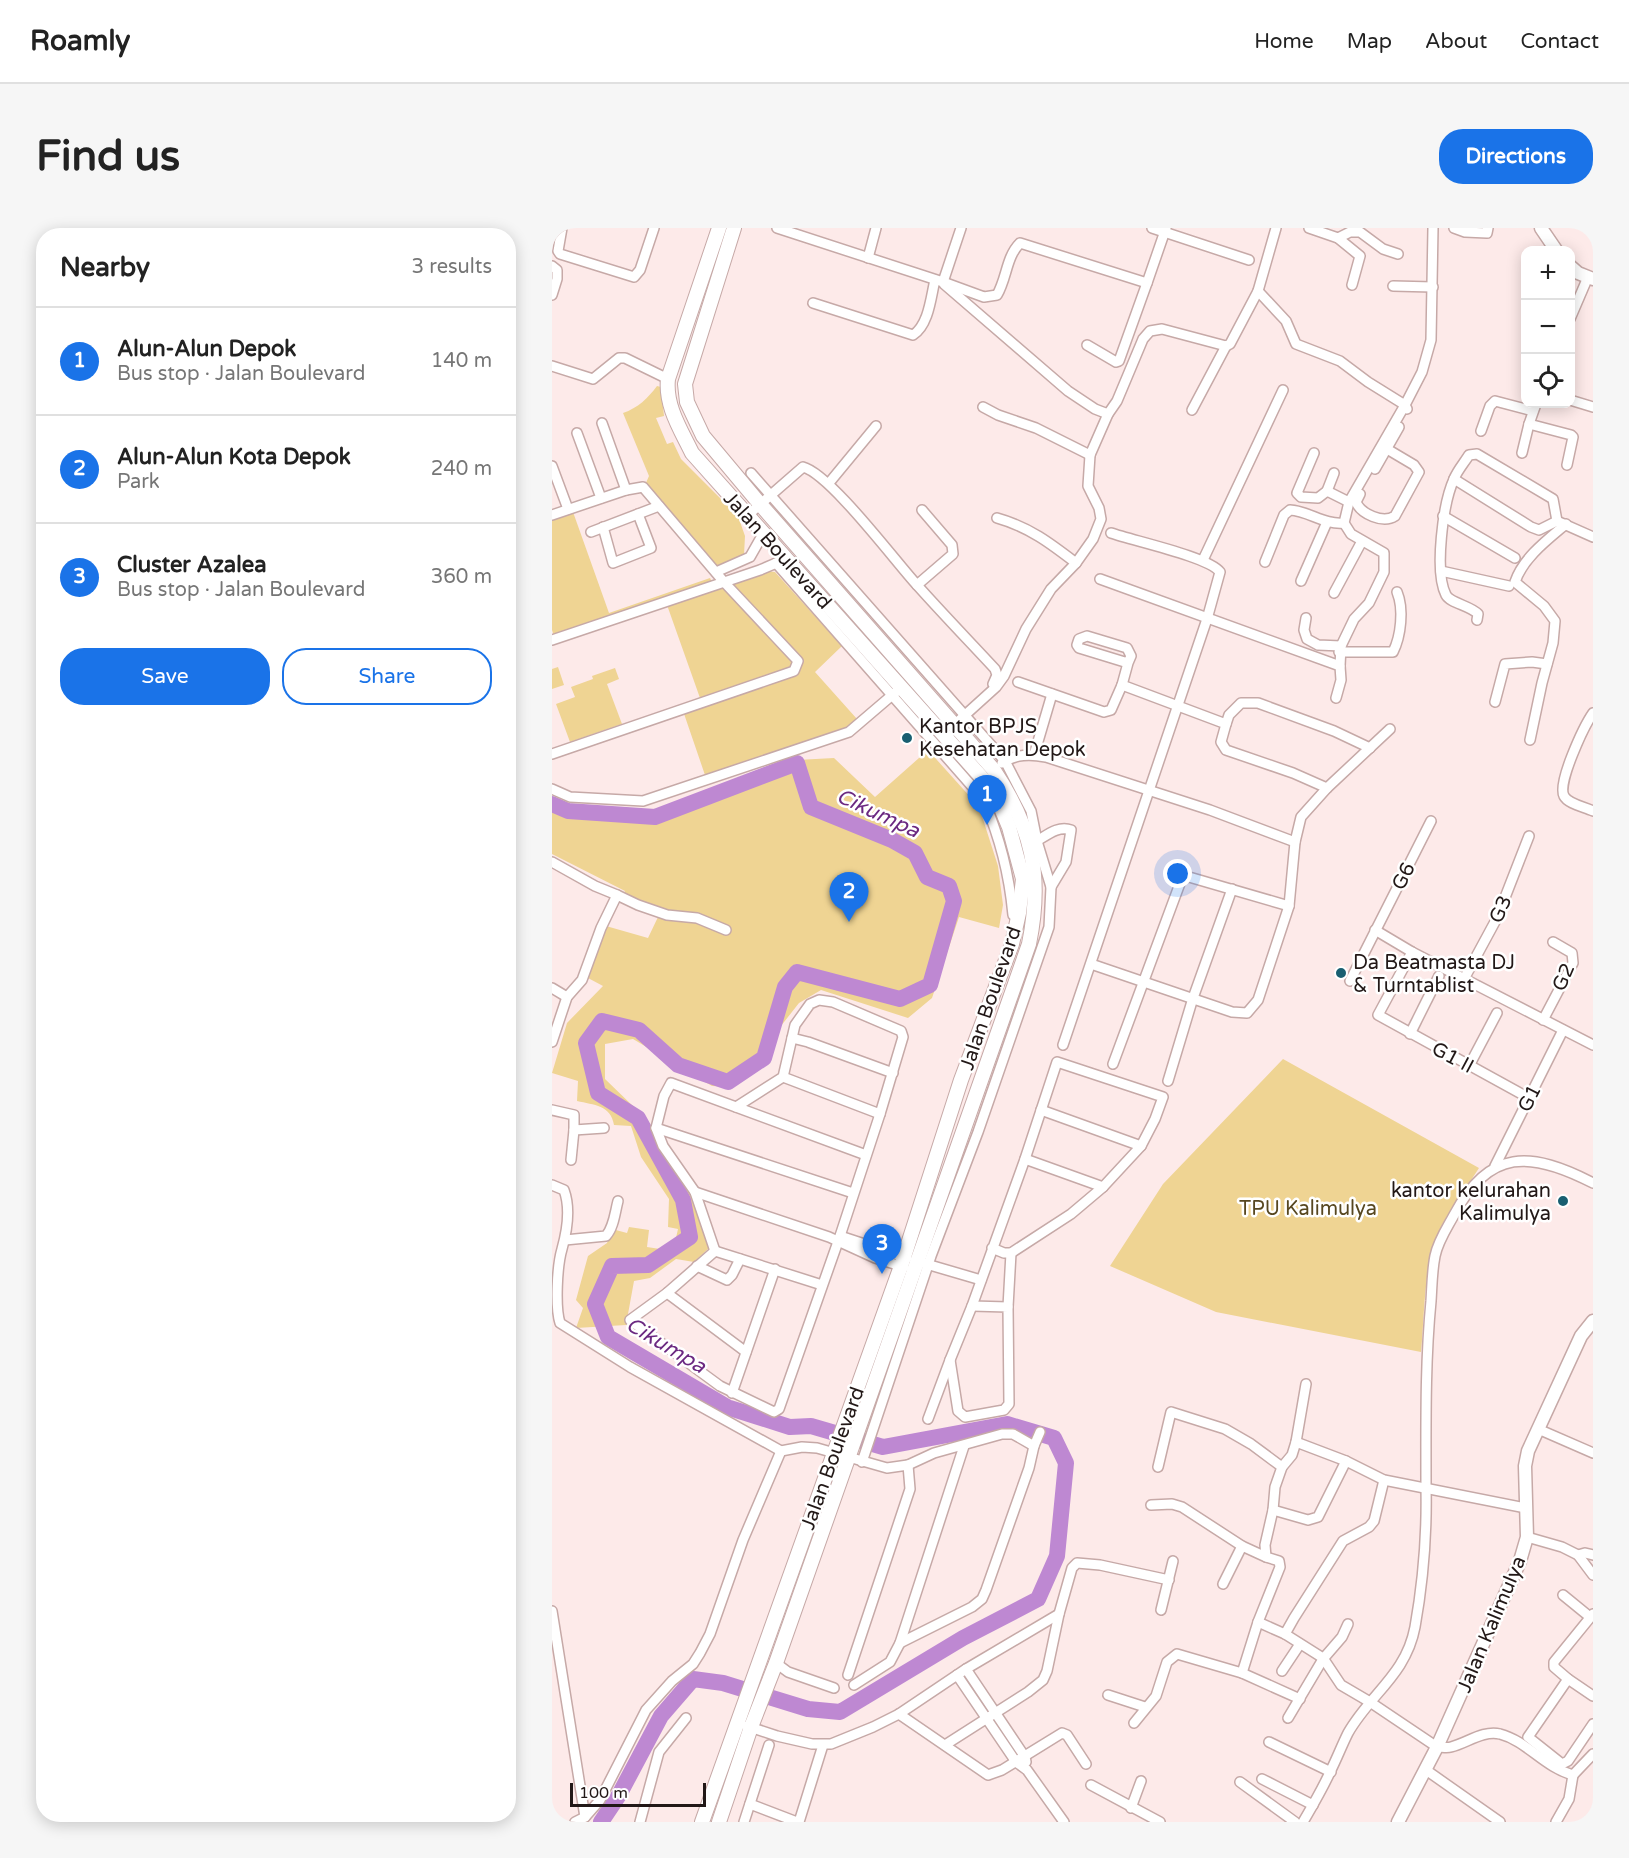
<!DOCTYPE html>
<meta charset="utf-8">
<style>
:root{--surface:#fff;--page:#f6f6f6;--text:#222;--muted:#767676;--line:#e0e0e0;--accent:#1a73e8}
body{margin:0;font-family:"Varela Round",sans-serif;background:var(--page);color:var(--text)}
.controls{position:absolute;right:18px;top:18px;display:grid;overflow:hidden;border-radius:12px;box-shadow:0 3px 15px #0003}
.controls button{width:54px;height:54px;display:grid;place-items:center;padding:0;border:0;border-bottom:2px solid var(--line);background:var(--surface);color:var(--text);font:30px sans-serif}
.scale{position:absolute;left:18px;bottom:15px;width:136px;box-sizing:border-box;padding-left:6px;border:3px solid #221817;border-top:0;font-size:16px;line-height:21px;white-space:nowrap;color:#221817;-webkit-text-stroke:4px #fff;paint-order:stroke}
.you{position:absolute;left:626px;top:646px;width:21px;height:21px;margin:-15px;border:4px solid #fff;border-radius:50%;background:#1a73e8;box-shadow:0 0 0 9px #1a73e833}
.badge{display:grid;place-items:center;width:39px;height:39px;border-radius:50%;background:var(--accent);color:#fff;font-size:20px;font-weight:700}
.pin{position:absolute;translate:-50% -50px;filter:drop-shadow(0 2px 3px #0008)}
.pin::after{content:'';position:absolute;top:32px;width:21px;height:18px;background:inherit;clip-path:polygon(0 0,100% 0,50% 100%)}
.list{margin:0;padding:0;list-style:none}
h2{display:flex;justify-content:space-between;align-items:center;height:78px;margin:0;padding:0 24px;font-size:26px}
h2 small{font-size:20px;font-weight:400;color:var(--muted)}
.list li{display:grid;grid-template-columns:39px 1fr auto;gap:18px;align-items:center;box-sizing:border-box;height:108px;padding:0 24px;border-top:2px solid var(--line)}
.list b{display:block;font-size:22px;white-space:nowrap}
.list p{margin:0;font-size:20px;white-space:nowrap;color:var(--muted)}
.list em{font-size:20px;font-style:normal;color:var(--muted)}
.actions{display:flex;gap:12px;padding:18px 24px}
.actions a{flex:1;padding:14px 0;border:2px solid var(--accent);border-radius:24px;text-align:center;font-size:21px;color:var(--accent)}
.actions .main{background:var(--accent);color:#fff}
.icon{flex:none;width:33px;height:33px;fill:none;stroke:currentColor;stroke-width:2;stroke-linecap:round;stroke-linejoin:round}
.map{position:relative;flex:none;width:1041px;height:1594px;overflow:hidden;border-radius:24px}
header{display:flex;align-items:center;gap:36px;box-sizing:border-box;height:84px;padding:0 30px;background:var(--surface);border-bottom:2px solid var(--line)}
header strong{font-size:28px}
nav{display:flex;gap:33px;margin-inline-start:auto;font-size:21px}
.intro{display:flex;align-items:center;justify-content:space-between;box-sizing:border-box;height:144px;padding:0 36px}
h1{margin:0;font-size:42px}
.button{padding:15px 27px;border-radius:24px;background:var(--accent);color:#fff;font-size:21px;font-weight:700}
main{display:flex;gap:36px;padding:0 36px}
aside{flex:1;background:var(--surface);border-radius:24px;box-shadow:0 3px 15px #0003}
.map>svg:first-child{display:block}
.green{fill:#efd493}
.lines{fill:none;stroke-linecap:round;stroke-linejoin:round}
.river{stroke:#be88d2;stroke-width:16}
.minor-casing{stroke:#c6a9a7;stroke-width:12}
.tertiary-casing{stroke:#c6a9a7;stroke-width:15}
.secondary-casing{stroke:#c6a9a7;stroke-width:16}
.minor{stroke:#fff;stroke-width:9}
.tertiary{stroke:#fff;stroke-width:12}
.secondary{stroke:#fff;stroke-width:14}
.poi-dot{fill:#195f71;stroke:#fff;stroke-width:2}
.labels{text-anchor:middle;stroke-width:5;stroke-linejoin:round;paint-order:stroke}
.street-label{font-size:20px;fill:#221817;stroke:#fff}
.poi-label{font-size:20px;fill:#221817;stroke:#fff;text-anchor:start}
.park-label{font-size:20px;fill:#574720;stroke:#fff}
.water-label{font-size:21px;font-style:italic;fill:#6b2981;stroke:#fff}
</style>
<header>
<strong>Roamly</strong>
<nav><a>Home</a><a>Map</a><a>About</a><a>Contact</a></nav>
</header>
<div class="intro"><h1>Find us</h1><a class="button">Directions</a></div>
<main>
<aside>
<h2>Nearby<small>3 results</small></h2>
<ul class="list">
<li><span class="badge">1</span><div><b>Alun-Alun Depok</b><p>Bus stop · Jalan Boulevard</p></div><em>140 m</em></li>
<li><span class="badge">2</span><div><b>Alun-Alun Kota Depok</b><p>Park</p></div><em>240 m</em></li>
<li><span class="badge">3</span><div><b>Cluster Azalea</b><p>Bus stop · Jalan Boulevard</p></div><em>360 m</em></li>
</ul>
<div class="actions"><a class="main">Save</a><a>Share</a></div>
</aside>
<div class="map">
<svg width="1041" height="1594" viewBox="0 0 1041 1594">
<rect width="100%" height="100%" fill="#fdeae9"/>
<g class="green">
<path d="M105,158L109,159L112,188L104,190L115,216L121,214L129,231L186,288L193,308L192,327L165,339L93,257L97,248L71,185C86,180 96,170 105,158Z"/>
<polygon points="21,284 57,385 158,350 160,354 2,408 0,402 0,291"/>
<polygon points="214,343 223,344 290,418 263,444 305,491 296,500 154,550 129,477 148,470 115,377"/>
<polygon points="6,439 12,457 0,461 0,441"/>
<polygon points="63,440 67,451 55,456 70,496 18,514 4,476 23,469 19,459 41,451 40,448"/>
<path d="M376,522L421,572L429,585L446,638L451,677L447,700L407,689L380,770L356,790L269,762L247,775L181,859L160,858L81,811L53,816V851L85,882L140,965L157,1020L142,1034L124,1031L98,1050L82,1053L74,1097L24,1100L31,1080L24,1072L36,1028L55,1015L60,1001L75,1005L77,999L97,1002L95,1019L121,1023L126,1001L116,999L117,971L89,929L79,898L62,897C59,877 42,877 25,873L26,853L0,845L15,795L51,758L36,750L54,698L96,710L106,689L69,671L73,663L0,626V574L17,582L104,587L161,569L173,560L245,532L282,530L323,569Z"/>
<path d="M731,831L927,940C915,959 902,976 891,995C871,1033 873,1083 869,1124L664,1084L558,1038L611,956Z"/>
</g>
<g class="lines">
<polyline class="river" points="0,576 16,583 103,589 245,535 259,579 340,612 363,625 375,649 397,658 402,673 378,757 348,771 245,744 233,759 212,830 176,854 126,837 87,802 50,793 34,815 46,865 86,890 131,972 138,1009 96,1037 60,1038 43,1076 56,1109 175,1179 238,1199 259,1198 331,1219 455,1196 502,1210 514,1235 505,1328 486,1371 411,1410 288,1484 256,1481 171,1455 141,1451 109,1488 67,1567 49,1594"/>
<g class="minor-casing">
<g id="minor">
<polyline points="10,0 6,23 8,26 82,49 88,42 102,0"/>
<path d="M225,0L391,54L432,69L445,67C455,50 454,29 468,15L595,55L614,0"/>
<polyline points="600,0 697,32"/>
<polyline points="757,0 786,10 808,28 800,57"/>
<polyline points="902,0 913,4 935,5 936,0"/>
<polyline points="786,10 798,4 808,4 831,21 846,26"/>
<polyline points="316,30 324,0"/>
<polyline points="0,38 5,42 5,51 0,67"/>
<polyline points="391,54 409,0"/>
<polyline points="392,56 516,163 543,181 556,186"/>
<polyline points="841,58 881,59"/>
<polyline points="706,63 734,93 744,116 788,133 816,154 853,177 797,274 792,295 799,306 832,325 832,344 817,375 802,391 789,418 788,438"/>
<path d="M261,75L361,107C377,97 379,68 383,52"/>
<polyline points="1018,91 1036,49"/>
<polyline points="535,117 564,134 567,133 595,55"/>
<polyline points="0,138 41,151 67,130 73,130 116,151"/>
<polyline points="1018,172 1041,179"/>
<polyline points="984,176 977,196 1019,207 1021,209 1015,237"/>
<polyline points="431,179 446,187 484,200 538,227"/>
<polyline points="855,181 853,177 870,144 879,112 881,0"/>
<polyline points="640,182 674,118"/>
<polyline points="50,195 74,262"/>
<polyline points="929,203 938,178 943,173 981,183"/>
<polyline points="25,205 49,270"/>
<polyline points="762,225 745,265 749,269 766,270 775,263 797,274"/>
<polyline points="970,225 977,196"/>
<polyline points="0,238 16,281"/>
<polyline points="823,241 847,199"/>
<polyline points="199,245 453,533 479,583 485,613 499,659 497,699 426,904 379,1028 310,1234"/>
<polyline points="902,251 979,299 987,302 1005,293 1041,309"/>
<polyline points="277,255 324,198"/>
<polyline points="775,263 782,245"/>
<path d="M808,266L804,274C809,286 831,296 843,288L867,244L862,237L835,221"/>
<polyline points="0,287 74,262 91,259 172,354 246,433 242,443 0,526"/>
<path d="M196,287L251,239C278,246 343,333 365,357C390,385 417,413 443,441L445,447L441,456"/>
<polyline points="891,288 963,330"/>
<path d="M445,290C477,299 498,315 524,335"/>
<polyline points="51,299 61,335 99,320 86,286"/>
<polyline points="39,304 107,278"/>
<polyline points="651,332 731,162"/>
<path d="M713,334L732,287L738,282C757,283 772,297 792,295"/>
<path d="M224,335L432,572C448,611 457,645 461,687"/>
<polyline points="889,343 957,358"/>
<polyline points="164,344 198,329 211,306"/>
<polyline points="548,351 788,438 789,452 784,470"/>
<polyline points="749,353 775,294"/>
<polyline points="365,357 401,326 400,317 370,282"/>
<polyline points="782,365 810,313"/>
<polyline points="754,390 752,402 755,411 766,417 789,418"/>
<path d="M925,392L926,386C919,378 898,375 894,367C882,344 891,275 902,251C905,243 912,235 917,227L925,226L1001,271L1005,293"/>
<polyline points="0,412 208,342 229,333"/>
<path d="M787,424H841C849,408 852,381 845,364"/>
<polyline points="576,435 579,428 575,420 535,408 527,411 525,417 527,420 576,435 570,457 674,496 669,514 674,522 741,545 775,560"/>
<polyline points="466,454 552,484 559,482 570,457"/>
<polyline points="943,474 953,436 980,434 995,436"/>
<path d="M1041,485C1032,498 1005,555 1012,568C1016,576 1033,579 1041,583"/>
<polyline points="674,496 677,487 689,475 706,475 782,503 818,520"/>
<polyline points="402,497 444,459 452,448 474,401 499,361 524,335 541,311 549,291 547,280 536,258 538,227 556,186 565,173 591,111 598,103 610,101 674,118 678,116 706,63 724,0"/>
<path d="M978,512L990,455L1001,415L1003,393L992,378L963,354C971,330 995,312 1014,296"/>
<polyline points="482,527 500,466"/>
<path d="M450,535C464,526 478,526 494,529L658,582L743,614"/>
<polyline points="0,561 18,569 91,573 297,504 345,463"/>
<path d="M485,613C495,607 507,597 519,602L514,634L499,659"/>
<polyline points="0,634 43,658 65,667 49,700 30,752 15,769 0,814"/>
<polyline points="65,667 86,677 115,687 145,690 174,702"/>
<polyline points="823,702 860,724 1041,817"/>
<polyline points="860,724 826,787 977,870"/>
<polyline points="539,736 680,784 695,785 706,772 737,678 743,614 749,589 775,560 838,501"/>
<polyline points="912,751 945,690 977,608"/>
<polyline points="798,753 879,593"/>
<polyline points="0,760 15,769"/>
<polyline points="991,792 1021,735 1020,725 1001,714"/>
<polyline points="858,806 887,748"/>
<polyline points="240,810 256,814 341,845"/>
<path d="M511,817L655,391L668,344C657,329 582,313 559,305"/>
<polyline points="561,836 630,650 637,649 737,678"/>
<polyline points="917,838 945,785"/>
<polyline points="231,849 328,886"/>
<polyline points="616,853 641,770 680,661"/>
<polyline points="0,882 22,887 22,902 52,900"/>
<polyline points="489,882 589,918"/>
<polyline points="104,900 301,965"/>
<polyline points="473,931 551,959"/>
<polyline points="19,932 22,902"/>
<polyline points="943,938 1011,802"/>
<path d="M0,957L12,962C19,981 15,1003 10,1021C5,1038 3,1079 8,1095L78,1139L229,1223L250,1219L265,1220L335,1240L356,1237L358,1261L296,1447"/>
<polyline points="143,964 277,1009 323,1030 352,1039"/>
<polyline points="288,1008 355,1030"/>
<path d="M13,1012L54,1008C62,999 63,984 66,973"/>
<polyline points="163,1023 115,1065 78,1092 168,1158 222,1184 227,1181 288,1008 328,886 351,809 349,803 281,774 267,772 258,776 243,797 231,849 184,879"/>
<polyline points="163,1023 143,964 111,918 104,900 112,868 119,855 314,927"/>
<polyline points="163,1023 270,1057"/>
<polyline points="371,1035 429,1052"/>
<polyline points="145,1038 175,1052 180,1047 188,1031"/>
<polyline points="115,1065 194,1124"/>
<polyline points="456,1079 459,1025"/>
<polyline points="398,1132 406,1183 413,1189 452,1182 457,1176 456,1079 420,1078"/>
<polyline points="180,1165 223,1041"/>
<polyline points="376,1191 398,1132 420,1078 473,931 505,834 611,869 603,891 589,918 551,959 519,986 459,1025 452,1025 440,1020"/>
<polyline points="986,1201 1041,1225"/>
<polyline points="744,1214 794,1233 832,1252 974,1280"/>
<polyline points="356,1237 382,1225 450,1206 461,1206 482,1218 488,1204"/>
<polyline points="606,1239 619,1184 673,1201 699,1216 730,1239"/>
<polyline points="599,1277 620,1276 630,1279 690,1318 714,1329 713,1317 721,1282 723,1259 730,1239 740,1227 744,1214 754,1156"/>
<polyline points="721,1282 756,1292 766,1289 794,1233"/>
<polyline points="975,1309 1010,1319 1026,1327 1041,1347"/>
<polyline points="1026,1327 1033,1325 1041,1327"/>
<polyline points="671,1356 690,1318"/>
<polyline points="1011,1367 1038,1389"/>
<polyline points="609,1382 621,1333"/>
<polyline points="0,1383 33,1589"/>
<polyline points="1041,1386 1002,1434 1002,1439 1016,1451 1041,1468"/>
<polyline points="706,1394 728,1339 727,1333 714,1329"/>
<polyline points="733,1406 742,1390 791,1313 817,1299 822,1293 832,1252"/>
<polyline points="348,1415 420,1379 430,1371 434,1362 477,1240 482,1218"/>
<polyline points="224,1435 236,1444 282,1460"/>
<polyline points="414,1441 473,1529 474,1534"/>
<polyline points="730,1443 748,1416"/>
<path d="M690,1445L706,1394L733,1406L771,1430L789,1457L818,1474L885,1519C890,1519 895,1520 899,1519C915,1515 931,1502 948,1506C975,1513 992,1539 1021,1547L1041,1526"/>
<polyline points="405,1447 464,1534 475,1542 512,1594"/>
<polyline points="1016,1451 976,1509 1010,1536 1016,1533 1041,1496"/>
<polyline points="302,1457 338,1434 348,1415 412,1218"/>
<polyline points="556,1467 593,1479"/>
<polyline points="347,1486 436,1547 450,1542 510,1505 515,1507 534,1536"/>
<polyline points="736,1490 771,1431 790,1409 796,1396"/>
<polyline points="582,1495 604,1468 615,1434 625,1426 690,1445 748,1471"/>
<polyline points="195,1498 225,1508 260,1516 279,1516 321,1499 347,1486 414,1441 507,1386"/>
<polyline points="717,1514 779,1544"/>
<polyline points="393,1517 476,1464 491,1452 495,1443 507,1386 520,1340 525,1335 548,1337 617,1352"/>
<polyline points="874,1542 948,1594"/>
<polyline points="710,1551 761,1577"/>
<polyline points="688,1554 743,1594"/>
<polyline points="539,1557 608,1594"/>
<polyline points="198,1576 245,1594"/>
<polyline points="579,1580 589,1553"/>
<polyline points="23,1594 33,1589 48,1572 94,1482 120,1453 141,1436 148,1425 158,1406 191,1312 229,1223"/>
<polyline points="88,1594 107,1524 134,1490"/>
<polyline points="192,1594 217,1517"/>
<polyline points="247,1594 271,1517"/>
<path d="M751,1594C761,1577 771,1560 779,1542C785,1530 790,1517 796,1505C818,1466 854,1447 863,1399C871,1354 875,1305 874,1259C874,1197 873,1135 879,1073C880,1058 880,1043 883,1028C886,1013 895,1000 902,987C937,920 979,923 1041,955"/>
<polyline points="1004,1594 1017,1571 1021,1547"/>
</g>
</g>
<g class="tertiary-casing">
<g id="tertiary">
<polyline points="989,0 1004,22"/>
<polyline points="1018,38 1026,45 1041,51"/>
<polyline points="846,1594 885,1519 968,1333 975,1309 973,1238 976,1223 1029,1108 1041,1093"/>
</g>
</g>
<g class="secondary-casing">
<g id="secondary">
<path d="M150,1594L349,1038L409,852L460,716L467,685L471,651L457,599L447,575L431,551L140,225C129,202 113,178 116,151L167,0"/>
<path d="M167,1594L199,1499L224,1435L477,716C491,647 480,599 441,541L208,276L151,208L135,174L133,156L182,0"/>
</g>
</g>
<use href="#minor" class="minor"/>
<use href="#tertiary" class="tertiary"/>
<use href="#secondary" class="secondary"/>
</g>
<g class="poi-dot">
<circle cx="355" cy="510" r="6"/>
<circle cx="789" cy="745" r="6"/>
<circle cx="1011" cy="973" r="6"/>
</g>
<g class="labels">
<g class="street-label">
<text transform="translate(226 322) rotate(48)" y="7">Jalan Boulevard</text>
<text transform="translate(851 648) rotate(-63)" y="7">G6</text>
<text transform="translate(948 681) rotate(-67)" y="7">G3</text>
<text transform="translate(1011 749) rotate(-67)" y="7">G2</text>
<text transform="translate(438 770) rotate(-71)" y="7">Jalan Boulevard</text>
<text transform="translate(901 829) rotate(28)" y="7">G1 II</text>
<text transform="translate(977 870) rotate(-63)" y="7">G1</text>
<text transform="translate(280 1230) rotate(-70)" y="7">Jalan Boulevard</text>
<text transform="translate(939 1396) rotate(-67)" y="7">Jalan Kalimulya</text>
</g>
<g class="poi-label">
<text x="367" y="505">Kantor BPJS<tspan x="367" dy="23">Kesehatan Depok</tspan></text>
<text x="801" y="741">Da Beatmasta DJ<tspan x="801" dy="23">&amp; Turntablist</tspan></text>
<text x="999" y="969" text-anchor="end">kantor kelurahan<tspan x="999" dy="23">Kalimulya</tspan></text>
</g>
<g class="park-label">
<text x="756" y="987">TPU Kalimulya</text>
</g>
<g class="water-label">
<text transform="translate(326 585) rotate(25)" y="7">Cikumpa</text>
<text transform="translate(114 1117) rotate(31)" y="7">Cikumpa</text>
</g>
</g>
</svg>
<div class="controls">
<button>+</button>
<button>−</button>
<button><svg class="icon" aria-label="locate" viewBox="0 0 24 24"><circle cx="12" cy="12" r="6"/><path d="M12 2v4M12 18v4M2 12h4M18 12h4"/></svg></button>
</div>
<div class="scale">100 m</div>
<div class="you"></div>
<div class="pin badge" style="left:435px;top:597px">1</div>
<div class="pin badge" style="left:297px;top:694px">2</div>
<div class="pin badge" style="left:330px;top:1046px">3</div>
</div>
</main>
